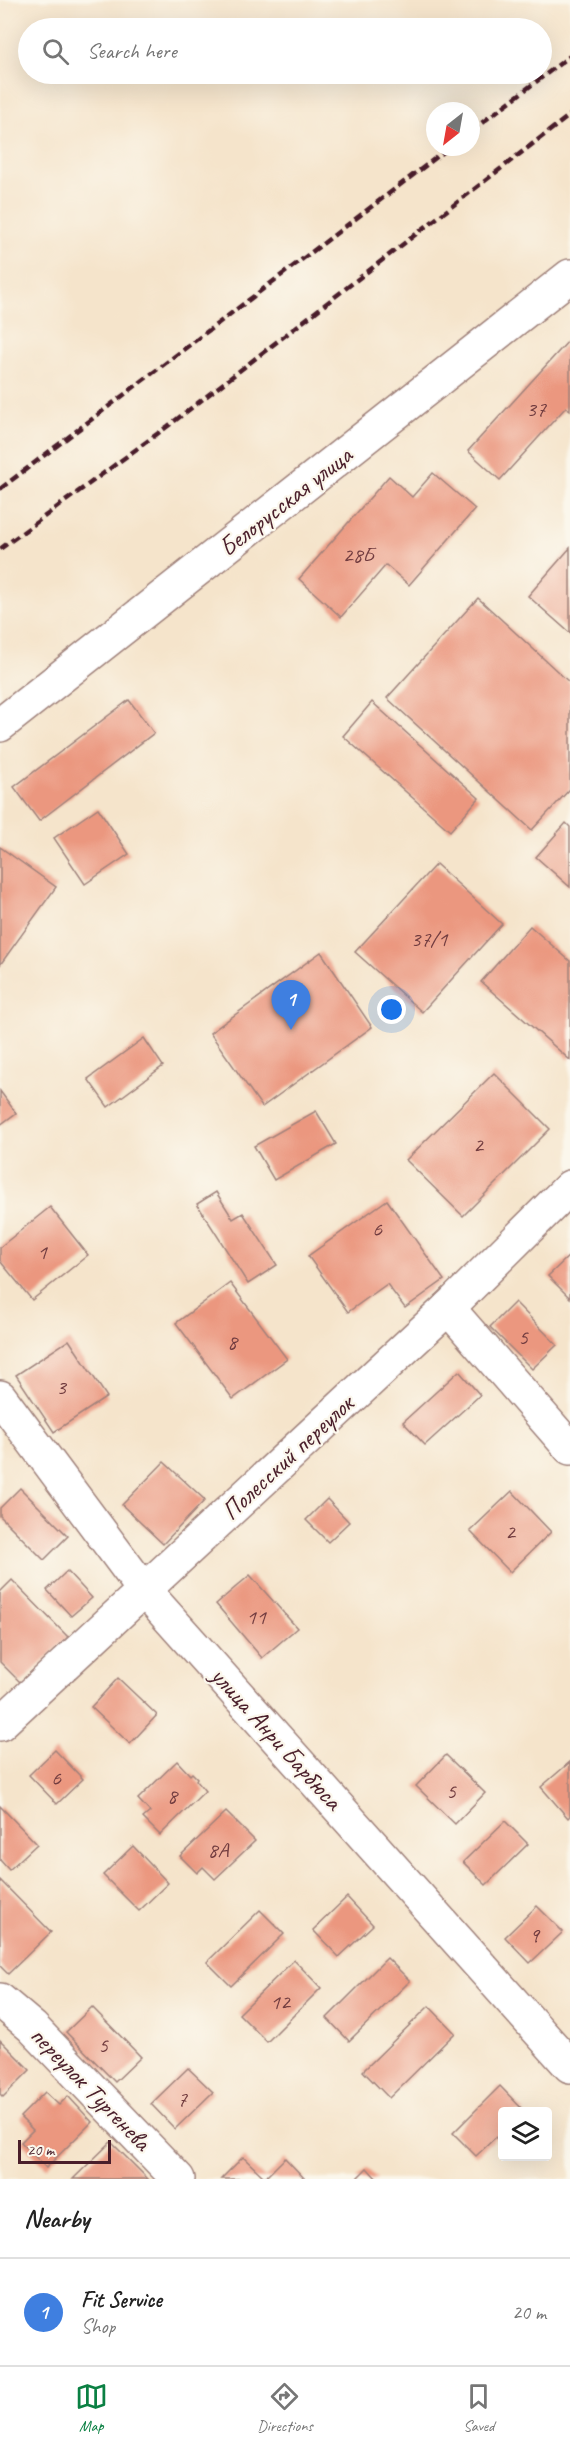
<!DOCTYPE html>
<meta charset="utf-8">
<style>
:root{--surface:#fff;--page:#f2f2f2;--text:#222;--muted:#767676;--line:#e0e0e0;--accent:#0b8043}
body{margin:0;font-family:Caveat,sans-serif;background:var(--page);color:var(--text)}
.controls{position:absolute;right:18px;bottom:18px;display:grid;overflow:hidden;border-radius:6px;box-shadow:0 6px 24px #0002}
.controls button{width:54px;height:54px;display:grid;place-items:center;padding:0;border:0;border-bottom:2px solid var(--line);background:var(--surface);color:var(--text);font:30px sans-serif}
.compass{position:absolute;left:426px;top:102px;width:54px;height:54px;border-radius:50%;background:var(--surface);box-shadow:0 6px 24px #0002;rotate:211deg}
.scale{position:absolute;left:18px;bottom:15px;width:93px;box-sizing:border-box;padding-left:6px;border:3px solid #4a1f2b;border-top:0;font-size:16px;line-height:21px;white-space:nowrap;color:#4a1f2b;-webkit-text-stroke:4px #fbf7ec;paint-order:stroke}
.you{position:absolute;left:392px;top:1010px;width:21px;height:21px;margin:-15px;border:4px solid #fff;border-radius:50%;background:#1a73e8;box-shadow:0 0 0 9px #1a73e833}
.badge{display:grid;place-items:center;width:39px;height:39px;border-radius:50%;background:var(--accent);color:#fff;font-size:20px;font-weight:700}
.pin{position:absolute;translate:-50% -50px;filter:drop-shadow(0 2px 3px #0008)}
.pin::after{content:'';position:absolute;top:32px;width:21px;height:18px;background:inherit;clip-path:polygon(0 0,100% 0,50% 100%)}
.list{margin:0;padding:0;list-style:none}
h2{display:flex;justify-content:space-between;align-items:center;height:78px;margin:0;padding:0 24px;font-size:26px}
h2 small{font-size:20px;font-weight:400;color:var(--muted)}
.list li{display:grid;grid-template-columns:39px 1fr auto;gap:18px;align-items:center;box-sizing:border-box;height:108px;padding:0 24px;border-top:2px solid var(--line)}
.list b{display:block;font-size:22px;white-space:nowrap}
.list p{margin:0;font-size:20px;white-space:nowrap;color:var(--muted)}
.list em{font-size:20px;font-style:normal;color:var(--muted)}
.icon{flex:none;width:33px;height:33px;fill:none;stroke:currentColor;stroke-width:2;stroke-linecap:round;stroke-linejoin:round}
.map{position:relative;flex:none;width:570px;height:2179px;overflow:hidden}
.search{position:absolute;background:var(--surface);box-shadow:0 6px 24px #0002;left:18px;right:18px;top:18px;height:66px;display:flex;align-items:center;gap:15px;box-sizing:border-box;padding:0 21px;border-radius:33px;color:var(--muted);font-size:22px}
.sheet{height:186px;background:var(--surface)}
nav{display:flex;justify-content:space-around;align-items:center;box-sizing:border-box;height:84px;border-top:2px solid var(--line);background:var(--surface);font-size:16px;color:var(--muted)}
nav a{display:grid;justify-items:center;gap:3px}
nav .on{color:var(--accent)}
.map>svg:first-child{display:block}
.building{fill:#eb977f}
.lines{fill:none;stroke-linecap:round;stroke-linejoin:round}
.street-casing{stroke:#a0827b;stroke-width:36}
.secondary-casing{stroke:#a0827b;stroke-width:36}
.street{stroke:#fff;stroke-width:33}
.secondary{stroke:#fff;stroke-width:33}
.rail{stroke:#4a1f2b;stroke-width:4.5;stroke-dasharray:9 4.5;stroke-linecap:butt}
.labels{text-anchor:middle;stroke-width:4.5;stroke-linejoin:round;paint-order:stroke}
.number-label{font-size:22px;fill:#723d40}
.street-label{font-size:26px;fill:#4a1f2b;stroke:#fbf7ec}
</style>
<div class="map">
<svg width="570" height="2179" viewBox="0 0 570 2179">
<rect width="100%" height="100%" fill="#fbf7ec"/>
<filter id="ink" filterUnits="userSpaceOnUse"><feTurbulence type="fractalNoise" baseFrequency=".0167" numOctaves="2"/><feDisplacementMap in="SourceGraphic" scale="12" xChannelSelector="R" yChannelSelector="G"/><feConvolveMatrix kernelMatrix="1 2 1 2 8 2 1 2 1" color-interpolation-filters="sRGB"/></filter>
<filter id="wash" filterUnits="userSpaceOnUse"><feTurbulence type="fractalNoise" baseFrequency=".008" numOctaves="4" result="noise"/><feDisplacementMap in="SourceGraphic" scale="24" xChannelSelector="R" yChannelSelector="G"/><feGaussianBlur stdDeviation="1.35" result="paint"/><feColorMatrix in="noise" values="0 0 0 0 0 0 0 0 0 0 0 0 0 0 0 0 0 1.4 0 .05"/><feComposite in="paint" operator="in"/></filter>
<g filter="url(#wash)">
<rect width="100%" height="100%" fill="#f5e4cb"/>
<g id="blocks">
<g class="building">
<polygon points="570,339 570,410 566,407 500,480 468,451"/>
<polygon points="433,473 475,509 409,585 386,565 341,617 299,579 389,476 412,497"/>
<polygon points="570,548 570,633 528,596"/>
<polygon points="478,598 570,683 570,789 532,830 387,698"/>
<polygon points="129,700 154,733 39,821 14,787"/>
<polygon points="372,702 479,798 450,831 343,736"/>
<polygon points="98,808 129,854 85,884 54,838"/>
<polygon points="566,823 570,827 570,887 536,857"/>
<polygon points="0,847 56,887 0,965"/>
<polygon points="436,864 502,924 422,1012 355,952"/>
<polygon points="530,926 570,961 570,1060 481,982"/>
<polygon points="321,952 372,1027 262,1107 210,1033"/>
<polygon points="144,1038 163,1066 108,1107 88,1079"/>
<polygon points="494,1073 550,1129 463,1216 406,1160"/>
<polygon points="0,1091 16,1113 0,1125"/>
<polygon points="316,1111 336,1144 274,1180 254,1146"/>
<polygon points="216,1192 233,1219 243,1213 277,1265 248,1284 197,1204"/>
<polygon points="387,1200 444,1280 405,1308 387,1284 348,1312 308,1256"/>
<polygon points="50,1207 88,1255 32,1300 0,1261 0,1247"/>
<polygon points="570,1255 570,1298 548,1276"/>
<polygon points="230,1283 287,1359 233,1399 176,1323"/>
<polygon points="515,1302 557,1345 532,1369 490,1327"/>
<polygon points="69,1340 107,1397 54,1432 16,1375"/>
<polygon points="459,1371 480,1395 425,1445 403,1422"/>
<polygon points="164,1462 205,1500 163,1544 122,1505"/>
<polygon points="20,1488 68,1536 44,1560 0,1516 0,1508"/>
<polygon points="512,1491 551,1532 510,1572 470,1531"/>
<polygon points="327,1499 349,1522 328,1542 306,1520"/>
<polygon points="67,1571 92,1598 71,1616 47,1590"/>
<polygon points="250,1575 297,1628 262,1658 216,1604"/>
<polygon points="12,1580 68,1637 21,1683 0,1662 0,1592"/>
<polygon points="118,1678 157,1715 130,1744 91,1707"/>
<polygon points="55,1750 83,1779 57,1804 29,1775"/>
<polygon points="446,1755 485,1793 455,1824 416,1786"/>
<polygon points="177,1761 190,1775 192,1773 197,1778 196,1780 205,1791 160,1835 143,1818 150,1812 138,1799"/>
<polygon points="570,1762 570,1816 568,1818 541,1787"/>
<polygon points="0,1806 37,1844 9,1870 0,1860"/>
<polygon points="226,1812 255,1841 215,1879 203,1867 197,1873 180,1856"/>
<polygon points="505,1821 528,1844 486,1885 463,1862"/>
<polygon points="133,1846 168,1883 139,1911 103,1875"/>
<polygon points="0,1880 51,1932 8,1974 0,1966"/>
<polygon points="347,1897 373,1925 339,1957 313,1930"/>
<polygon points="537,1906 563,1932 530,1963 505,1937"/>
<polygon points="260,1910 284,1934 231,1986 207,1962"/>
<polygon points="387,1958 410,1981 349,2041 327,2018"/>
<polygon points="294,1960 321,1988 267,2042 239,2014"/>
<polygon points="429,2006 455,2033 389,2098 363,2071"/>
<polygon points="92,2007 141,2057 115,2082 66,2032"/>
<polygon points="0,2040 30,2070 3,2097 0,2094"/>
<polygon points="188,2068 213,2092 175,2129 151,2104"/>
<polygon points="500,2086 525,2112 502,2112 502,2143 496,2137 476,2156 453,2133"/>
<polygon points="45,2092 59,2105 68,2096 92,2122 46,2168 21,2142 33,2130 20,2117"/>
<polygon points="111,2142 148,2179 73,2179"/>
<polygon points="243,2157 265,2178 285,2158 305,2179 221,2179"/>
<polygon points="367,2168 377,2179 356,2179"/>
</g>
</g>
</g>
<g filter="url(#ink)">
<use href="#blocks" fill-opacity="0" stroke="#a0827b" stroke-width="1.5"/>
<g class="lines">
<g class="street-casing">
<g id="street">
<polyline points="448,1308 570,1448"/>
<polyline points="0,1397 143,1589 570,2066"/>
<polyline points="0,1724 448,1308 570,1187"/>
<polyline points="0,2000 32,2027 178,2179"/>
</g>
</g>
<g class="secondary-casing">
<polyline id="secondary" points="0,725 570,276"/>
</g>
<use href="#street" class="street"/>
<use href="#secondary" class="secondary"/>
<g class="rail">
<polyline points="471,131 570,56"/>
<polyline points="0,489 450,147"/>
<polyline points="0,549 168,426 570,115"/>
</g>
</g>
</g>
<g class="labels">
<g class="number-label">
<text x="536" y="416">37</text>
<text x="358" y="562">28Б</text>
<text x="429" y="946">37/1</text>
<text x="478" y="1152">2</text>
<text x="377" y="1236">6</text>
<text x="42" y="1259">1</text>
<text x="523" y="1344">5</text>
<text x="232" y="1349">8</text>
<text x="61" y="1394">3</text>
<text x="510" y="1539">2</text>
<text x="256" y="1624">11</text>
<text x="56" y="1785">6</text>
<text x="451" y="1798">5</text>
<text x="172" y="1803">8</text>
<text x="218" y="1857">8А</text>
<text x="534" y="1942">9</text>
<text x="280" y="2009">12</text>
<text x="103" y="2052">5</text>
<text x="182" y="2106">7</text>
</g>
<g class="street-label">
<text transform="translate(285 501) rotate(-38)" y="9">Белорусская улица</text>
<text transform="translate(287 1457) rotate(-43)" y="9">Полесский переулок</text>
<text transform="translate(277 1738) rotate(48)" y="9">улица Анри Барбюса</text>
<text transform="translate(91 2088) rotate(46)" y="9">переулок Тургенева</text>
</g>
</g>
</svg>
<div class="controls">
<button><svg class="icon" aria-label="layers" viewBox="0 0 24 24"><path d="M12 4l9 5-9 5-9-5zM3 14l9 5 9-5"/></svg></button>
</div>
<svg class="compass" viewBox="-18 -18 36 36"><path d="M0-13l5 13h-10z" fill="#e53935"/><path d="M0 13l5-13h-10z" fill="#767676"/></svg>
<div class="scale">20 m</div>
<div class="you"></div>
<div class="pin badge" style="left:291px;top:1030px;background:#3f7fe0">1</div>
<div class="search"><svg class="icon" aria-label="search" viewBox="0 0 24 24"><circle cx="10" cy="10" r="6"/><path d="M15 15l6 6"/></svg>Search here</div>
</div>
<section class="sheet">
<h2>Nearby<small></small></h2>
<ul class="list">
<li><span class="badge" style="background:#3f7fe0">1</span><div><b>Fit Service</b><p>Shop</p></div><em>20 m</em></li>
</ul>
</section>
<nav>
<a class="on"><svg class="icon" aria-label="map" viewBox="0 0 24 24"><path d="M3 6l6-2 6 2 6-2v14l-6 2-6-2-6 2zM9 4v14M15 6v14"/></svg>Map</a>
<a><svg class="icon" aria-label="directions" viewBox="0 0 24 24"><path d="M12 3l9 9-9 9-9-9zM9 14v-3h6M13 9l2 2-2 2"/></svg>Directions</a>
<a><svg class="icon" aria-label="saved" viewBox="0 0 24 24"><path d="M7 4h10v16l-5-4-5 4z"/></svg>Saved</a>
</nav>
